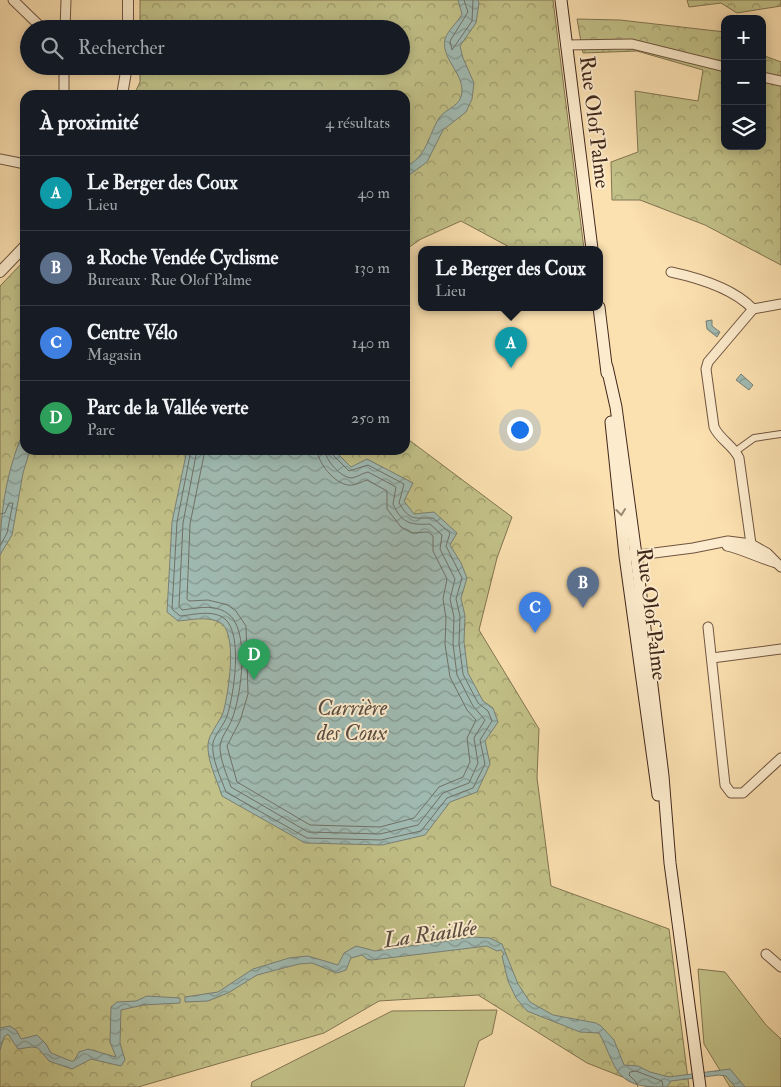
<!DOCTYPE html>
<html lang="fr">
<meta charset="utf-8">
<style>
:root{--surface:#171b24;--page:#242831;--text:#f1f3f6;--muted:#9ea1a6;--line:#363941;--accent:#2563eb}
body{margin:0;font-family:"IM FELL Double Pica",serif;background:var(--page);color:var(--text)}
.controls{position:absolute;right:15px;top:15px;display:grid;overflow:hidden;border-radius:10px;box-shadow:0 2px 12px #0003}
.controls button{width:45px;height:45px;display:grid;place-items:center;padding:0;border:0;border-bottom:1px solid var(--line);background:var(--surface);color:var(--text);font:25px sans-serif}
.you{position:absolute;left:519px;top:429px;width:18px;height:18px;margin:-12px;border:4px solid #fff;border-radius:50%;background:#1a73e8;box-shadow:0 0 0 8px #1a73e833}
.badge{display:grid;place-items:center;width:32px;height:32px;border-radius:50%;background:var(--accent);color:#fff;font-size:16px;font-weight:700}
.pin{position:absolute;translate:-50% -41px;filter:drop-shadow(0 1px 2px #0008)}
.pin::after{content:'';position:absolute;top:26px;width:18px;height:15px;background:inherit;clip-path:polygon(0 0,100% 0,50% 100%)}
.popup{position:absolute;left:418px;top:246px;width:185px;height:65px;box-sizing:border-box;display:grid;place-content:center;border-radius:10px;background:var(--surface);filter:drop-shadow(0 1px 4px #0005);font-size:16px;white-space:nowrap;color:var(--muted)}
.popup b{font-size:19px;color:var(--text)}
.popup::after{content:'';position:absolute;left:50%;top:100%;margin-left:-10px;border:10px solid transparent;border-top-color:var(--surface)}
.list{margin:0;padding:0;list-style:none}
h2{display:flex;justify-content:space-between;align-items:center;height:65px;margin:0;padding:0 20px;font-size:21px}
h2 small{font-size:16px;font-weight:400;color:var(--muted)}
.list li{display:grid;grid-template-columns:32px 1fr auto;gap:15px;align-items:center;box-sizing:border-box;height:75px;padding:0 20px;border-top:1px solid var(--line)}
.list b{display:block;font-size:19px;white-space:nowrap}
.list p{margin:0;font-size:16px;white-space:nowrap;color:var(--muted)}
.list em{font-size:16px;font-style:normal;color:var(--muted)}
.icon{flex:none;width:28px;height:28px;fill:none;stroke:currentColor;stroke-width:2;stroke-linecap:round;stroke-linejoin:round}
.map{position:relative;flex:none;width:781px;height:1087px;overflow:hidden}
.search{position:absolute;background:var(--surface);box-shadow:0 2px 12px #0003;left:20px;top:20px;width:390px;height:55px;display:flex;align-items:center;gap:12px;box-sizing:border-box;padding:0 18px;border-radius:28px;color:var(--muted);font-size:19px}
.panel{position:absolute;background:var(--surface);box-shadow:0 2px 12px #0003;left:20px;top:90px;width:390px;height:365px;border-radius:15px}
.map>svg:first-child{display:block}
.green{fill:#c2c188;stroke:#827452}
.forest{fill:url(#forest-crowns);stroke:#827452}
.water{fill:url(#water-waves);stroke:#7a8076}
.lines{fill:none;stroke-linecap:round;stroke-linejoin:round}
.shore{stroke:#707167;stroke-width:1}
.pedestrian-casing{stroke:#705540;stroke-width:8}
.minor-casing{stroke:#705540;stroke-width:11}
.tertiary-casing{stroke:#705540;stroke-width:12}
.secondary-casing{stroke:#41271b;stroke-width:13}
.pedestrian{stroke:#fcebcc;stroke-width:6}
.minor{stroke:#fcebcc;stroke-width:9}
.tertiary{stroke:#fcebcc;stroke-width:10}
.secondary{stroke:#fcebcc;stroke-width:11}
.oneway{stroke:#9e8974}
.labels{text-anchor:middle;stroke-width:4;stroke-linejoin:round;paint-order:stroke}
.street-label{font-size:21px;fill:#41271b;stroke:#fcebcc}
.water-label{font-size:22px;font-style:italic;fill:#594c41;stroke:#fcebcc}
</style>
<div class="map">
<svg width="781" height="1087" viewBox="0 0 781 1087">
<defs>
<pattern id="forest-crowns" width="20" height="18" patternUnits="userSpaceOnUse" patternTransform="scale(1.25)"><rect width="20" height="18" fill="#c2c188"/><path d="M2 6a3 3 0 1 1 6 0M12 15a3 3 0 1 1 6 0" fill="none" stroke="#9f9d6e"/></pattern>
<pattern id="water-waves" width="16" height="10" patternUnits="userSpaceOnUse" patternTransform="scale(1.25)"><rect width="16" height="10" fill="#a0bbb3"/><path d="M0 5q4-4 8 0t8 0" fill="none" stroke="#849891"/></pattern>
</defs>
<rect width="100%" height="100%" fill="#fbe0b0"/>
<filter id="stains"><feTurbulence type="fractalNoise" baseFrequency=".004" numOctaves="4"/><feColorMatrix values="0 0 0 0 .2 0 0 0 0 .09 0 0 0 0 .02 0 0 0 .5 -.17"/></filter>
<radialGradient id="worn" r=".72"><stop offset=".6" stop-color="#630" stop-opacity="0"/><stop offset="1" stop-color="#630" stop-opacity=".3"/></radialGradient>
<g class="green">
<polygon points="698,969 725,972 766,1025 781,1039 781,1087 730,1087 704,1044"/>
<polygon points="497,1010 492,1034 479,1041 464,1087 251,1087 252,1082 392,1011"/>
</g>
<g class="forest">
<polygon points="140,0 553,0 584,249 513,249 461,221 421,239 405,250 405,95 134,95 140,82 140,66 401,66 401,29 140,29"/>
<polygon points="687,0 781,0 781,6 737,13 721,3 689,7"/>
<polygon points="577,19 620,20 725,32 725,146 762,146 762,55 781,62 781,265 705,225 640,200 612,200 611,162 638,152 635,91 698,101 703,70 637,51 583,53"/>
<polygon points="25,260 25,450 405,450 405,437 512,517 497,558 479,630 539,729 537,778 551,886 669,929 689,1087 648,1087 587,1063 478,995 379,1001 324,1033 138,1087 0,1087 0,286"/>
</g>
<g class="water">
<path d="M458,0H478L479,3L476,23L460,46L463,58L474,83L472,99L466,112L443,130L427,162L405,178V167C427,157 428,136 439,118C447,107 462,107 462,90C462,72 441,58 445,39C448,30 458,22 462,14Z"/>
<polygon points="712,320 712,326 720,332 717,337 707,329 706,321"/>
<polygon points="741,374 753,385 749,390 736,380"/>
<path d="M25,428V450H30L23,473L12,535L0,555C0,511 7,468 25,428Z"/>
<path d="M187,450H334L351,467L367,459L413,483L404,501L414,514L434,512L457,533L450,545L461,563L467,578L461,598L465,616L464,642L468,673L483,701L493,708L498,722L485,741L490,764L477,792L450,802L425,835L382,845L305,843L222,796C217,780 207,761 208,744C209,734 219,723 223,713C228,696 239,630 219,622C206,616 191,620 178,621L167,612L172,522Z"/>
<path d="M473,937L490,938L502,944L518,984L530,1002L553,1015L596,1023L601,1026L614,1040L624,1065L638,1066L650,1072L669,1077L730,1069L745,1087H735L726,1076L719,1075L671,1081L667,1087C643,1087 623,1087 612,1061C607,1051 605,1043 599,1033L580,1032L527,1011L516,998L508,981L502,956L504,954L501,950L497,951L487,946L372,960L367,959L362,955L351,958L346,970L337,973L312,963L299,964L257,975L228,993L208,1001L185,1002V997L218,992L253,969L289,958L308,956L338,965L344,953L356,946L375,951Z"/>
<polygon points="147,996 180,998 180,1003 143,1005 121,1010 120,1043 125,1060 121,1066 91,1059 72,1069 49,1061 38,1048 32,1047 18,1049 8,1034 4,1037 0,1050 0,1028 10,1026 17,1031 21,1039 37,1035 46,1044 51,1053 71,1061 74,1061 79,1052 88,1049 116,1057 110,1042 111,1007 117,1002 136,1001"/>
</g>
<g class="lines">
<g class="shore">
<polyline points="464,0 468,12 450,41 452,50 472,21 473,0"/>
<path d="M191,450L177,522L172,609L180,616C193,615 213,609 225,619C243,634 234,695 227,716C224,725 215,734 213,743C211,758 221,778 226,792L307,838L381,840L421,831L447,798L473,788L485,764L480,740L492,721L488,711L478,703L463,674L459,643L460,616L456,599L462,578L446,546L450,533L433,518C414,518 410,521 399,503L404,484L368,465L349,471L333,455L331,450"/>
<path d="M197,450L183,523L179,606L182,610C197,608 214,604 227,613C251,628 241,697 232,719C229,728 220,738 220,747C220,760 227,775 231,787L308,832L380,834L418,825L443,793L469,783L478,763L474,738L485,720L473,706L457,675L453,644L454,617L450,599L455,579L440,549L442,535L430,524C411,525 402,524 393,504L396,487L368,472C363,473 357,477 352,478C341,478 325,460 325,450"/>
<path d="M205,450L190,524L187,599L189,601L208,600L228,605L236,611L246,626L248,694L240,721L227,746L237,782L310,825L380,827L414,818L439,787L463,777L470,762L467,738L476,720L467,710L450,677L445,644L446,618L443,599L447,579L433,551V536L428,532L412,533L401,527L387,509V491L367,480C361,482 355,486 348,485C334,483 318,463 317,450"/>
<polyline points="0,514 5,513 9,503 13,503 7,533 0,546"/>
<polyline points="638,1087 636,1082 629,1075 630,1072 636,1071 662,1081 663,1087"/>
</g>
<g class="pedestrian-casing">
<polyline id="pedestrian" points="736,451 754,438 781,434"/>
</g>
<g class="minor-casing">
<g id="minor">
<polyline points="13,0 43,29"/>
<polyline points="65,29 66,0"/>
<polyline points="566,45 632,44 725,67"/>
<polyline points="762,77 781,81"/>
<polyline points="64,95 64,66"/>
<polyline points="0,159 25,164"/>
<path d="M671,272C699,278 733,288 753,309"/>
<path d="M727,546C744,550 759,558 776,563"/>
<path d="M748,551L751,544L739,458C733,445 720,440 714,427L706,369L708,362L753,309L781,304"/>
<polyline points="631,556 693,548 728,541 751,544 767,553 781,567"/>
<polyline points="708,627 725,785 731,793 743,793 781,758"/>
<polyline points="712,658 781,649"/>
<polyline points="766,954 781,967"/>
</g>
</g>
<g class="tertiary-casing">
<g id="tertiary">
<polyline points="128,29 128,0"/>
<polyline points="122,95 127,66"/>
<polyline points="0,272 25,246"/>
</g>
</g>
<g class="secondary-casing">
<g id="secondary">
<polyline points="561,0 592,249"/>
<polyline points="599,307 607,373"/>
<polyline points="607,367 616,407 636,555 663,776 670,863 700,1087"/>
<polyline points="611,422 625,556 658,795"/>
</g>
</g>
<use href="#pedestrian" class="pedestrian"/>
<use href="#minor" class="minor"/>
<use href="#tertiary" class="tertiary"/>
<use href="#secondary" class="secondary"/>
</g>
<defs><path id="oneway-chevron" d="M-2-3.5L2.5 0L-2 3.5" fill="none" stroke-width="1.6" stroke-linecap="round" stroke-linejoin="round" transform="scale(1.25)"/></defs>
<use class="oneway" href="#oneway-chevron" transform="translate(621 512) rotate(84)"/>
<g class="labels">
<g class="street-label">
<text transform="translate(595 122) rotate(83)" y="7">Rue Olof Palme</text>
<text transform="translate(652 614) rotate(83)" y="7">Rue Olof Palme</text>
</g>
<g class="water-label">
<text x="352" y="715">Carrière<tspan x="352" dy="25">des Coux</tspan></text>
<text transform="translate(430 933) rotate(-8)" y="8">La Riaillée</text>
</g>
</g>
<rect width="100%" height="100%" filter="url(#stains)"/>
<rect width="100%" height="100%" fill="url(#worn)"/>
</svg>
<div class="controls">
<button>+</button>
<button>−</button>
<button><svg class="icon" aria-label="layers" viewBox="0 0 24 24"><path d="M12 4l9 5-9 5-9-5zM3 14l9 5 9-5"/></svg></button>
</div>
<div class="you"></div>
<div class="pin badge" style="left:511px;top:368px;background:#0f9aa8">A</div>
<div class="popup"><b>Le Berger des Coux</b>Lieu</div>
<div class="pin badge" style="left:583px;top:608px;background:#5c6f8a">B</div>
<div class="pin badge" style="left:535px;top:633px;background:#3f7fe0">C</div>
<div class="pin badge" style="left:254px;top:680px;background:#2e9e5b">D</div>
<div class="search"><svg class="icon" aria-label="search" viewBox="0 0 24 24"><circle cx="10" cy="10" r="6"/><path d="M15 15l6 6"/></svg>Rechercher</div>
<section class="panel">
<h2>À proximité<small>4 résultats</small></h2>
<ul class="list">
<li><span class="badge" style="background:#0f9aa8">A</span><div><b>Le Berger des Coux</b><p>Lieu</p></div><em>40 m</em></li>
<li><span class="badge" style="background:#5c6f8a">B</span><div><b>a Roche Vendée Cyclisme</b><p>Bureaux · Rue Olof Palme</p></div><em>130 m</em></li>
<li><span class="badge" style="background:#3f7fe0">C</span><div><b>Centre Vélo</b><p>Magasin</p></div><em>140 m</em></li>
<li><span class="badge" style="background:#2e9e5b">D</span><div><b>Parc de la Vallée verte</b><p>Parc</p></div><em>250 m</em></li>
</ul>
</section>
</div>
